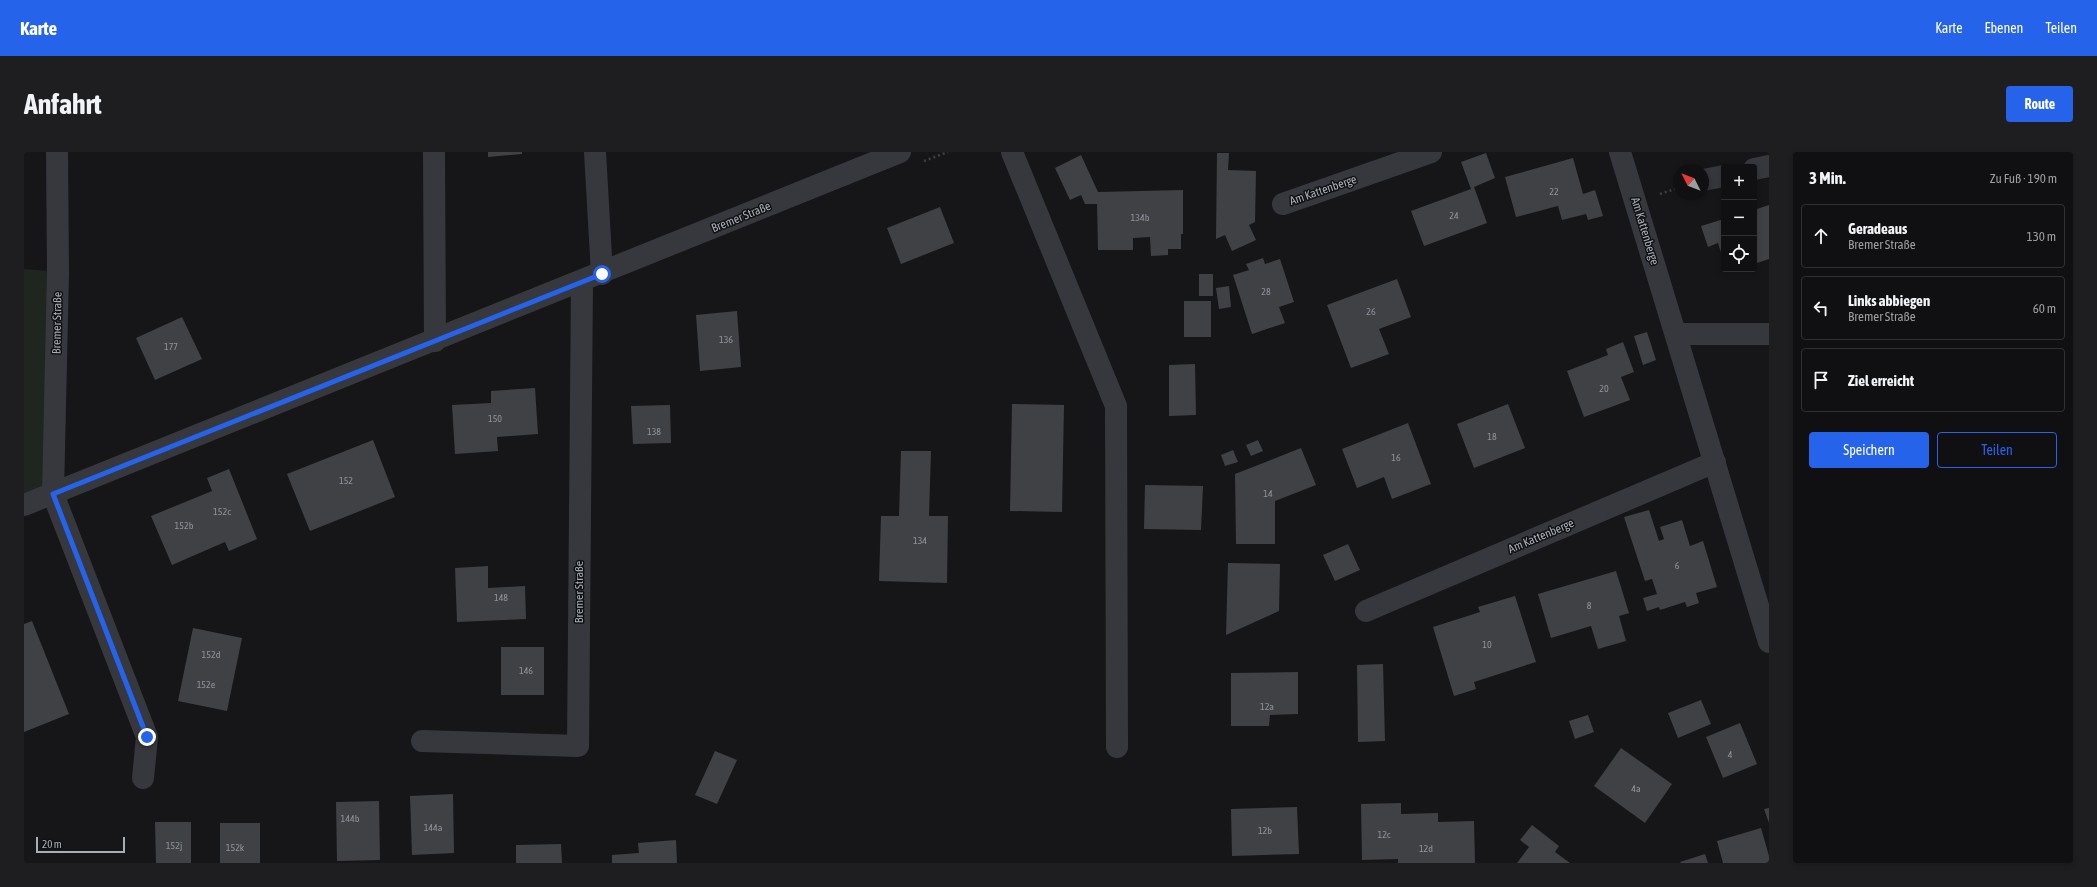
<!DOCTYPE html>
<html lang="de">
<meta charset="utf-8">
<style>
:root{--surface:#101012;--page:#1e1e20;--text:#f1f3f6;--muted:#9c9d9f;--line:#303032;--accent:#2563eb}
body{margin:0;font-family:"Asap Condensed",sans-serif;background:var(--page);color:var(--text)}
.controls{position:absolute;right:12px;top:12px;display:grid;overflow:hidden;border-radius:4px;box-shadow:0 2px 6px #0003}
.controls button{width:36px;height:36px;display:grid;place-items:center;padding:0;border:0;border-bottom:1px solid var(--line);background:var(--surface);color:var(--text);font:20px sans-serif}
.compass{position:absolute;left:1649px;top:12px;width:36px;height:36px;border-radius:50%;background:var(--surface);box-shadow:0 2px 6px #0003;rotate:312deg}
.scale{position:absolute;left:12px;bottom:10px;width:89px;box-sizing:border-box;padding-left:4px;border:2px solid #a8adb8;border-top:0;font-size:11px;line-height:14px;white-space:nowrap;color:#a8adb8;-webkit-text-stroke:3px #111113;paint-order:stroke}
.stop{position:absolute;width:12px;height:12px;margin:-9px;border:3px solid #2563eb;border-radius:50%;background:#fff}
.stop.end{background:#2563eb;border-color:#fff;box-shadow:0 1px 4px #0008}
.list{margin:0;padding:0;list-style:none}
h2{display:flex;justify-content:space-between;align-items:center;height:52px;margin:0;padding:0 16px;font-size:17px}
h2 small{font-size:13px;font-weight:400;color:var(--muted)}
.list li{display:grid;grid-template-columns:26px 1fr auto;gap:12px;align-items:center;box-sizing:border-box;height:64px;margin:0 8px 8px;padding:0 8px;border:1px solid var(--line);border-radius:4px}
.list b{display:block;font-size:15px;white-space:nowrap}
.list p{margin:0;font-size:13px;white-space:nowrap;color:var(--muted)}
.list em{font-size:13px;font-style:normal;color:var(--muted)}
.actions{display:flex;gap:8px;padding:12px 16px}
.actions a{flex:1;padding:9px 0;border:1px solid var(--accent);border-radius:4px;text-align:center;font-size:14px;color:var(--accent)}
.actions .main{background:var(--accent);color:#fff}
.icon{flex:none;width:22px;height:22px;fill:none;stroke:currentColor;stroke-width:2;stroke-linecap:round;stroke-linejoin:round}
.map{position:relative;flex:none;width:1745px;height:711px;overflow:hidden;border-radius:4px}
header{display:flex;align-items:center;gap:24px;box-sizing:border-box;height:56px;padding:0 20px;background:var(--accent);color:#fff}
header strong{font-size:19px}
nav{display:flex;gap:22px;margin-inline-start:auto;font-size:14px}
.intro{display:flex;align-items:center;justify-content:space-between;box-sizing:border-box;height:96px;padding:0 24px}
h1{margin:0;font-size:28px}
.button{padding:10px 18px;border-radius:4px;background:var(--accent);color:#fff;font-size:14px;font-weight:700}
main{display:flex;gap:24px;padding:0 24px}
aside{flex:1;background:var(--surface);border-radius:4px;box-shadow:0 2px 6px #0003}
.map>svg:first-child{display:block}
.green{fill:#1e261f}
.building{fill:#404145}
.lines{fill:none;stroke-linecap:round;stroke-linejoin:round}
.path{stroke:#3d3f44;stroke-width:2.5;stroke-dasharray:2 3;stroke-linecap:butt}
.minor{stroke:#37383d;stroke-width:22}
.route{stroke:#2563eb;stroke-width:5}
.labels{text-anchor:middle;stroke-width:3;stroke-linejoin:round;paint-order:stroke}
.number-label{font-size:10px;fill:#8e929b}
.street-label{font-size:12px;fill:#a8adb8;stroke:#111113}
</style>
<header>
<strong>Karte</strong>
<nav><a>Karte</a><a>Ebenen</a><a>Teilen</a></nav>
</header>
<div class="intro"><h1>Anfahrt</h1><a class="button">Route</a></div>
<main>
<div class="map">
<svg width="1745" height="711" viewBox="0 0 1745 711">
<rect width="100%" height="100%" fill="#161618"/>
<polygon class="green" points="0,117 34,120 29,342 0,353"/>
<g class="building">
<polygon points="464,0 498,0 498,2 464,5"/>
<polygon points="1193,1 1205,1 1204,18 1232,19 1231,70 1225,73 1232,88 1208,99 1201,83 1192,87"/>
<polygon points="1462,1 1471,26 1450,35 1463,71 1400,94 1387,59 1447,37 1437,10"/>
<polygon points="1057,3 1074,40 1159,38 1159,82 1157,82 1157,97 1144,97 1144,103 1127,104 1126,85 1109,86 1109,98 1074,98 1073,52 1061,52 1057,43 1046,48 1031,16"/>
<polygon points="1549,6 1559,42 1571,38 1579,64 1564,68 1562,62 1538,68 1534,54 1492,65 1481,25"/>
<polygon points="1745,53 1745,107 1730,112 1730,58"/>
<polygon points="916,55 930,91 877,112 863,76"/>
<polygon points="1700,67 1700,110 1694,91 1684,95 1677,74"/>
<polygon points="1239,106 1241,112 1256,107 1270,150 1255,155 1261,171 1228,182 1209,123 1225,118 1222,112"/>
<polygon points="1702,117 1711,117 1703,120"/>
<rect x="1175" y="122" width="14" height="22"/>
<polygon points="1373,127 1387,165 1355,177 1365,202 1327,216 1303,153"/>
<polygon points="1205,134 1207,155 1195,157 1192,136"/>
<rect x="1160" y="149" width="27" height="36"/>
<polygon points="713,159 717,215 676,219 672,163"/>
<polygon points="158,165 178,207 131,228 112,186"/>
<polygon points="1623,180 1632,208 1619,213 1610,184"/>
<polygon points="1599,190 1610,220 1597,225 1606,248 1560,265 1543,219 1584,203 1582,197"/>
<polygon points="1171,212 1172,263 1145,264 1145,213"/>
<polygon points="511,236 514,282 473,285 474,299 431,302 428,253 467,251 467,239"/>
<polygon points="988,252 1040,253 1038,360 986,359"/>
<polygon points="1484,252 1501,296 1450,316 1433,272"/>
<polygon points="646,253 647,291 609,292 607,254"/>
<polygon points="1384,271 1407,332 1368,347 1360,325 1333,336 1318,297"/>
<polygon points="349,288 371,345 286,379 263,322"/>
<polygon points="1234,288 1239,299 1227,304 1222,293"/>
<polygon points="1277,296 1292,333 1251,349 1251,392 1212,392 1211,322"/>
<polygon points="1209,298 1214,310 1201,314 1197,303"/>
<polygon points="877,299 907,299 905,364 924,364 923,431 855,429 857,364 875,364"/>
<polygon points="205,317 233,387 205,399 201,390 148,413 127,364 188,339 183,326"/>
<polygon points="1121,333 1179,334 1177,378 1120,377"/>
<polygon points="1625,358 1635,389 1640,387 1636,375 1658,368 1666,394 1679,389 1693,435 1672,441 1675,451 1663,455 1661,450 1636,458 1635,455 1623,459 1619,446 1633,442 1628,427 1621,429 1600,365"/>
<polygon points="1324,392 1336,418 1311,429 1299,403"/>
<polygon points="1204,411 1256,412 1255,459 1202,483"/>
<polygon points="464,414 464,436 501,434 502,467 433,470 431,416"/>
<polygon points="1592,419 1605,461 1595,464 1602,489 1574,497 1567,474 1527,486 1514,442"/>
<polygon points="1491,444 1512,510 1450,530 1452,537 1430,544 1409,475 1456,460 1454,455"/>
<polygon points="8,469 45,562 0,580 0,472"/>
<polygon points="169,476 218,486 203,559 154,549"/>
<rect x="477" y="495" width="43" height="48"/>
<polygon points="1359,512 1361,589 1334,590 1333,513"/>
<polygon points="1274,520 1274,562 1246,563 1245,574 1207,574 1207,521"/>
<polygon points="1677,548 1687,572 1654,586 1644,561"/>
<polygon points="1564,563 1570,580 1551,587 1545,569"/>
<polygon points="1716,571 1733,612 1699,626 1682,585"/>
<polygon points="1597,596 1648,632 1621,671 1570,634"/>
<polygon points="691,599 713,608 693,652 671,643"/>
<polygon points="429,642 430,701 388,703 386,644"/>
<polygon points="355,649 356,708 313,709 312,650"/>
<polygon points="1377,651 1377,662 1414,661 1414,670 1450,669 1451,711 1374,711 1374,707 1338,708 1337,652"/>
<polygon points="1273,655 1275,702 1208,704 1207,657"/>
<polygon points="1745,656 1745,671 1740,657"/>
<polygon points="131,670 167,670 167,711 132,711"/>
<rect x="196" y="671" width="40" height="40"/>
<polygon points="1508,673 1535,694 1531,700 1546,711 1493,711 1505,695 1496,688"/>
<polygon points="1737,676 1745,704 1745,711 1699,711 1693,689"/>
<polygon points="652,688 653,711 588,711 588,703 615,701 614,691"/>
<polygon points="537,692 538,711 492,711 492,693"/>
<polygon points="1681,702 1684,711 1657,711 1656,710"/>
</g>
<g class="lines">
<g class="path">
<polyline points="900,9 924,0"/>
<polyline points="1636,42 1654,36"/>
</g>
<g class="minor">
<polyline points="33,0 34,120 29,342 123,585 119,626"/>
<polyline points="410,0 411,189"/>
<polyline points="571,0 578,122"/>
<polyline points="988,0 1092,254 1093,595"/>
<polyline points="1596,0 1745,490"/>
<polyline points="1730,17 1745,14"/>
<polyline points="1679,28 1700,24"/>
<polyline points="1259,52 1407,0"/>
<polyline points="1652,182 1745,182"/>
<polyline points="0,353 876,0"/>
<polyline points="1342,459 1691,310"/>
<polyline points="398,589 554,594 558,130"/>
</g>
</g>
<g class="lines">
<polyline class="route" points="123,585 29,342 578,122"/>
</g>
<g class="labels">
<g class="number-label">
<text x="1530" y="43">22</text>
<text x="1430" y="67">24</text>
<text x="1116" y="69">134b</text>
<text x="1242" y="143">28</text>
<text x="1347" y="163">26</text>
<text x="702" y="191">136</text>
<text x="147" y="198">177</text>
<text x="1580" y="240">20</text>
<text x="471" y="270">150</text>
<text x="630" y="283">138</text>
<text x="1468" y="288">18</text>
<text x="1372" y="309">16</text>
<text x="322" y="332">152</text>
<text x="1244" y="345">14</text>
<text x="198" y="363">152c</text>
<text x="160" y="377">152b</text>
<text x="896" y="392">134</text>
<text x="1653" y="417">6</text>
<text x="477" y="449">148</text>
<text x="1565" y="457">8</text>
<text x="1463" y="496">10</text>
<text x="187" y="506">152d</text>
<text x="502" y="522">146</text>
<text x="182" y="536">152e</text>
<text x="1243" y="558">12a</text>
<text x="1706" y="606">4</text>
<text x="1612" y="640">4a</text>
<text x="326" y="670">144b</text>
<text x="409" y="679">144a</text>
<text x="1241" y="682">12b</text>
<text x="1360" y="686">12c</text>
<text x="150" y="697">152j</text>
<text x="211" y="699">152k</text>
<text x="1402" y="700">12d</text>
</g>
<g class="street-label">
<text transform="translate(1299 38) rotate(-19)" y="4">Am Kattenberge</text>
<text transform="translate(717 65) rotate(-22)" y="4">Bremer Straße</text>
<text transform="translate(1621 79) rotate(73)" y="4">Am Kattenberge</text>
<text transform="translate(33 171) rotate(-89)" y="4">Bremer Straße</text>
<text transform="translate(1517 384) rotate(-23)" y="4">Am Kattenberge</text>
<text transform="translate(555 440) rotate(-90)" y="4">Bremer Straße</text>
</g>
</g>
</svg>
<div class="controls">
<button>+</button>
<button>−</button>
<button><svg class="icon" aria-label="locate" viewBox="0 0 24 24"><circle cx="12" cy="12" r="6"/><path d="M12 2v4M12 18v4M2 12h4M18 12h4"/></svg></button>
</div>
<svg class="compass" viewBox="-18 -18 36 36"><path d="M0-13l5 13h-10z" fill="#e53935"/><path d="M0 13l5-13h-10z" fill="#9c9d9f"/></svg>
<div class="scale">20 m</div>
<div class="stop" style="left:578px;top:122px"></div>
<div class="stop end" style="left:123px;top:585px"></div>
</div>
<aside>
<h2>3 Min.<small>Zu Fuß · 190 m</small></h2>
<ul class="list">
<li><svg class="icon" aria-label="ahead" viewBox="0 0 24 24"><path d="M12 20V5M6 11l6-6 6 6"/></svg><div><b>Geradeaus</b><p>Bremer Straße</p></div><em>130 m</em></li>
<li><svg class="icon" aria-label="left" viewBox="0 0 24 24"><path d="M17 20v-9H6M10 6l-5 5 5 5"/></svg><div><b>Links abbiegen</b><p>Bremer Straße</p></div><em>60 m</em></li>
<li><svg class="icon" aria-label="arrive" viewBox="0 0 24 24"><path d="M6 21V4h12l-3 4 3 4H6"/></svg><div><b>Ziel erreicht</b></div></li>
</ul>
<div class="actions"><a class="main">Speichern</a><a>Teilen</a></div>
</aside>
</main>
